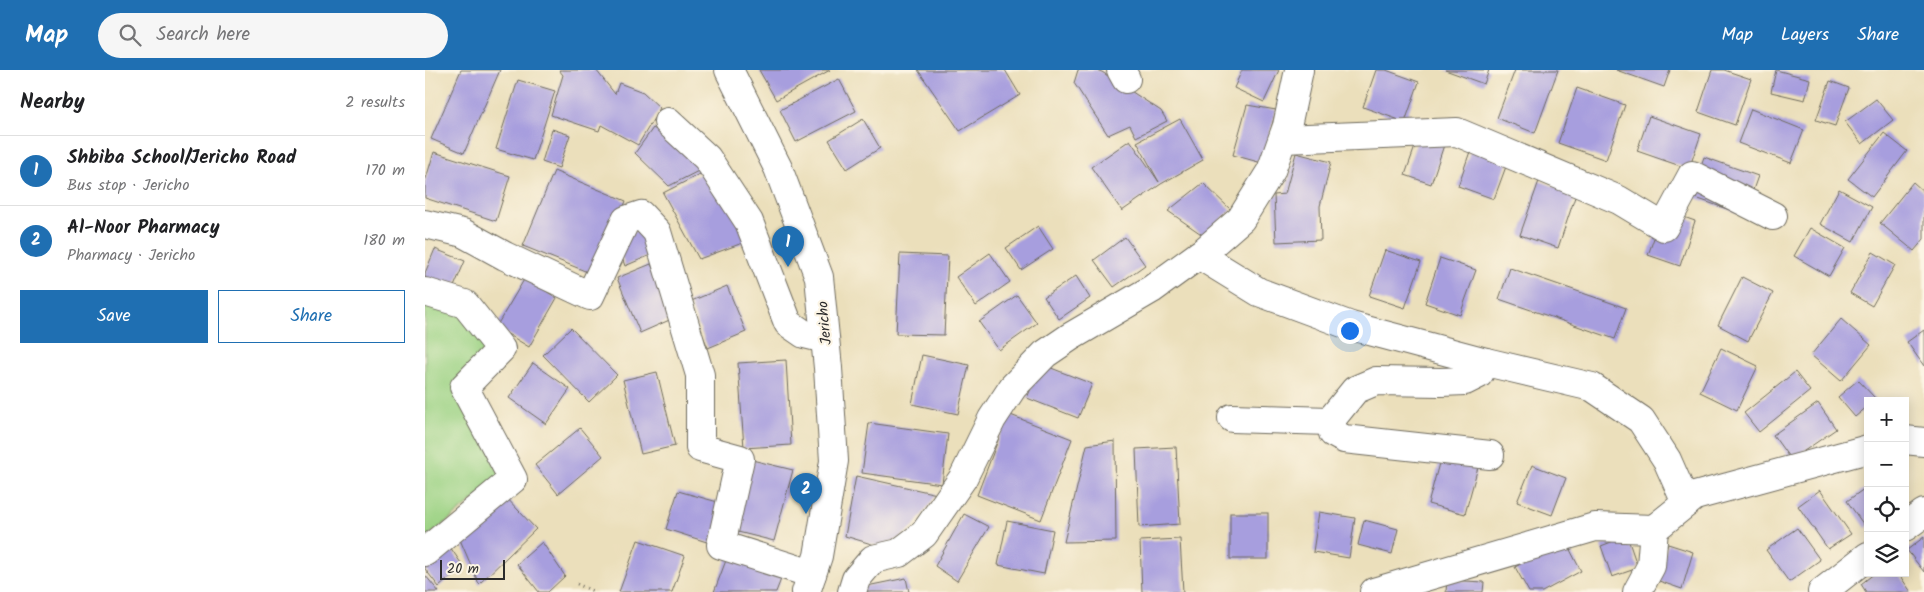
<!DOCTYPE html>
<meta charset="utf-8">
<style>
:root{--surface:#fff;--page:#f6f6f6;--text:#202124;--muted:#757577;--line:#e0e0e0;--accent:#1f6fb2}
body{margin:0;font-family:Kalam,sans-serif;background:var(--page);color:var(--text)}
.controls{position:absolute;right:15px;bottom:15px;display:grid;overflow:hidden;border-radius:0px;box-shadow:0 2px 12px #0003}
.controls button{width:45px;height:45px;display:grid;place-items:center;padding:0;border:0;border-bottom:1px solid var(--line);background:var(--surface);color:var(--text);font:25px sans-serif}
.scale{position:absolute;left:15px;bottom:12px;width:65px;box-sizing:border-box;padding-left:5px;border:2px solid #2b2b2b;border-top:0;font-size:14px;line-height:18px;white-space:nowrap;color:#2b2b2b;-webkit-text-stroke:4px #fcf5e5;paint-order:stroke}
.you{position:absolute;left:924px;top:260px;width:18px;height:18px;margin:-12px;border:4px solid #fff;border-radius:50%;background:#1a73e8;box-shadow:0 0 0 8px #1a73e833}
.badge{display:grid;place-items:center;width:32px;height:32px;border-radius:50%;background:var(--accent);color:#fff;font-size:16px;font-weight:700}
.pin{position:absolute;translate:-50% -41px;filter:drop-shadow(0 1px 2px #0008)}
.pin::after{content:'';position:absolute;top:26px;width:18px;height:15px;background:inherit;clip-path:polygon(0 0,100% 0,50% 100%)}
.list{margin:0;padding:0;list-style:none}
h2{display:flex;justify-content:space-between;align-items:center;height:65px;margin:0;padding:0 20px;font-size:21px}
h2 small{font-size:16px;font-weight:400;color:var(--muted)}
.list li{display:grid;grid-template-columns:32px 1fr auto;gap:15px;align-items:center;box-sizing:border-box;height:70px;padding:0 20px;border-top:1px solid var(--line)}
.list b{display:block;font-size:19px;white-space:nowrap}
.list p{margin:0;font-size:16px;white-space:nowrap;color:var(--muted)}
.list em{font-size:16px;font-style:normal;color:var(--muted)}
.actions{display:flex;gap:10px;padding:15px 20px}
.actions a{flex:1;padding:11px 0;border:1px solid var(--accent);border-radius:0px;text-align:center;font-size:18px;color:var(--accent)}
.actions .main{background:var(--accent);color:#fff}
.icon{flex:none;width:28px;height:28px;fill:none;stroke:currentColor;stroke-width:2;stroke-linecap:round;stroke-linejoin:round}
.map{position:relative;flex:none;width:1499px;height:522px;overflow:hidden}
header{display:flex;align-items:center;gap:30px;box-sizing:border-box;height:70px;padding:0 25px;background:var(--accent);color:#fff}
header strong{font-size:24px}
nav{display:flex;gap:28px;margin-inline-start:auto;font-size:18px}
.search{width:350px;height:45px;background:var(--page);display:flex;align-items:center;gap:12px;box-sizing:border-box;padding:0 18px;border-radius:28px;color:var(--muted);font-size:19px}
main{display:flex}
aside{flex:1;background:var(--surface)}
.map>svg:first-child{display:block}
.green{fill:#9dd385;stroke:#647f58}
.building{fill:#a79ede}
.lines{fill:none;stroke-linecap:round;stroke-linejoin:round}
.minor-casing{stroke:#6e6a5d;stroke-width:30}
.major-casing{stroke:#6e6a5d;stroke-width:30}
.path{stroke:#6e6a5d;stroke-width:3;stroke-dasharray:1 4;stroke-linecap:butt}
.minor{stroke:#fff;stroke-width:28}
.major{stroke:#fff;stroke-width:28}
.labels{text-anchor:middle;stroke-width:4.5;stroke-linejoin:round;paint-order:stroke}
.street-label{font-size:15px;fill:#2b2b2b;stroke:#fcf5e5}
</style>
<header>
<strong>Map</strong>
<div class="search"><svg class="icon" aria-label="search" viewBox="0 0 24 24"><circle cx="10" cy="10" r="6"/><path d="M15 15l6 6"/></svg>Search here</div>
<nav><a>Map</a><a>Layers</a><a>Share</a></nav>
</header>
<main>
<aside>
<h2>Nearby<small>2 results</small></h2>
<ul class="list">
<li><span class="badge">1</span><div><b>Shbiba School/Jericho Road</b><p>Bus stop · Jericho</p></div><em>170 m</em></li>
<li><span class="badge">2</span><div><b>Al-Noor Pharmacy</b><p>Pharmacy · Jericho</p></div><em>180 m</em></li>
</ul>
<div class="actions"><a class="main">Save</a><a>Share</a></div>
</aside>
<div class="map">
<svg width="1499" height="522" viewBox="0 0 1499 522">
<rect width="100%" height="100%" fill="#fcf5e5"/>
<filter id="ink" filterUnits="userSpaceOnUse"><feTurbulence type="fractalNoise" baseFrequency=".02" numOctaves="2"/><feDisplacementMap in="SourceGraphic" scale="10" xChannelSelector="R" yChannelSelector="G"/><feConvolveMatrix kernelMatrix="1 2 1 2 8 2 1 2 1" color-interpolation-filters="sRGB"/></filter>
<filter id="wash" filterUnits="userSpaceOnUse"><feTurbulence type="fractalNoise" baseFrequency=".0096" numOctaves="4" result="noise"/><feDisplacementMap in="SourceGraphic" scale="20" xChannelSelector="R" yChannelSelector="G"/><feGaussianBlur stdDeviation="1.12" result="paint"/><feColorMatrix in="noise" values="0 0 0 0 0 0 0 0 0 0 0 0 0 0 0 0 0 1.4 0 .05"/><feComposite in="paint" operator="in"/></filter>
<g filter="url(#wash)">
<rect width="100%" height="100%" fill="#ebdfbb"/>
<polygon class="green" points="0,227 50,249 67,281 44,304 90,397 0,469"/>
<g id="blocks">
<g class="building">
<polygon points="36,0 75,0 39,83 6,69"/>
<polygon points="134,0 171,0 190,24 194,13 218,22 235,38 213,75 176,55 174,61 126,45 138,5"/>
<polygon points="334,0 405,0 351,30"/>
<polygon points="493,0 580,0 595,25 535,61"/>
<polygon points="653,0 671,0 677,2 736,41 742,51 711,67 705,55 683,65 649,13"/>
<polygon points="817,0 854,0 839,32 809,18"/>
<polygon points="951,0 961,0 994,12 980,52 938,37"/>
<polygon points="1020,0 1064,0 1059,14"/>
<polygon points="1090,0 1133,0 1110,63 1072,48"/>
<polygon points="1191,0 1245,0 1239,17"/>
<polygon points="1287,0 1299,0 1326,9 1310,55 1273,42"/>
<polygon points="1351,0 1385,9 1380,30 1346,22"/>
<polygon points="414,9 431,41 371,72 355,40"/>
<polygon points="93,10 130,21 108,90 71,79"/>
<polygon points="1405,11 1424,18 1410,56 1391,50"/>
<polygon points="1152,18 1200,35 1181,90 1133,73"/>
<polygon points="1451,29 1468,50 1437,74 1420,52"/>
<polygon points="822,35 851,40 837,93 808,85"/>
<polygon points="1326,39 1379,60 1366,93 1313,73"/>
<polygon points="1224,46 1276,64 1264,99 1212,81"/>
<polygon points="438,49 455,78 422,99 404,70"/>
<polygon points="755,49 778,90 736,114 697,141 666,97 705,70 734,112 712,72"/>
<polygon points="998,54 1023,63 1006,114 980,105"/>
<polygon points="228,58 272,84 283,96 244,116 210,83"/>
<polygon points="127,59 145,65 134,98 117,92"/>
<polygon points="1459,63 1482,81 1447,127 1423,109"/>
<polygon points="1049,70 1086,83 1069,129 1033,116"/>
<polygon points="9,82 85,106 71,151 0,128 0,112"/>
<polygon points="871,83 906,92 895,136 896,170 851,172 849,125 860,124"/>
<polygon points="1279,87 1333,106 1319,145 1265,126"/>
<polygon points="283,100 323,171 274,189 238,123"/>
<polygon points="129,101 201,131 170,205 98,176"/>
<polygon points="1114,111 1151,124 1133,178 1095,165"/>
<polygon points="1488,112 1499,122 1499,169 1489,181 1455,153"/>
<polygon points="778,113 806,140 779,166 743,141"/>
<polygon points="1414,119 1447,137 1428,172 1395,154"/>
<polygon points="1239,140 1270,151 1255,196 1223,185"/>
<polygon points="613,156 628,179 596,200 581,178"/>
<polygon points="216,158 228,184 200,196 196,185 203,166"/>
<polygon points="1385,158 1420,178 1404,206 1369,186"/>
<polygon points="700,167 720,195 689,217 669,190"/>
<polygon points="10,179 40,191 25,226 0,215 0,203"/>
<polygon points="960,180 996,192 980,238 944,226"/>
<polygon points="1448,182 1470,195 1447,236 1425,223"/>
<polygon points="565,183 585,212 551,236 531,207"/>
<polygon points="475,184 523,186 519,265 471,264"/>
<polygon points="1015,188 1051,200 1035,245 1000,233"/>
<polygon points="226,194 249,248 215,263 192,208"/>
<polygon points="1085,198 1201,238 1190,269 1074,229"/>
<polygon points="651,206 665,228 634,249 619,227"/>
<polygon points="1317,207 1348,223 1323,271 1293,255"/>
<polygon points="100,208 132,228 104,277 71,257"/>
<polygon points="302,216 321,262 283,278 264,232"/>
<polygon points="592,225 612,253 574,280 554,252"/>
<polygon points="1416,249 1446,275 1416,311 1386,285"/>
<polygon points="146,258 192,305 164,332 118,285"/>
<polygon points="1499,260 1499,296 1482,272"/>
<polygon points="1296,278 1333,296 1312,340 1275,322"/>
<polygon points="497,285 544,295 533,344 487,334"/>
<polygon points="361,290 366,375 319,378 313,293"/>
<polygon points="108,293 145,319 121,354 84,328"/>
<polygon points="616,294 667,314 653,348 602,328"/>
<polygon points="232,302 250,376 216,384 198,310"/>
<polygon points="1370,302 1385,321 1334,362 1319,343"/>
<polygon points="1433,310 1451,329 1443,331 1443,336 1430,347 1413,327"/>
<polygon points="1393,333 1411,359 1366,390 1348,365"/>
<polygon points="583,344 647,369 616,450 552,425"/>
<polygon points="444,353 523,364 517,414 437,403"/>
<polygon points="155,358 178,386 133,424 110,395"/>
<polygon points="690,371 691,471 639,472 662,375"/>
<polygon points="751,377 755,454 714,457 711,379"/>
<polygon points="1016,386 1053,397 1040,444 1003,434"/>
<polygon points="327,390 368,400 349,471 309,461"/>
<polygon points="1107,395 1141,408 1127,445 1092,432"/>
<polygon points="431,406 512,424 488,457 473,469 453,476 420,466"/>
<polygon points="1443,416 1443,457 1441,458 1422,431"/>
<polygon points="1395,420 1426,464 1403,479 1373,436"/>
<polygon points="253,421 300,434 288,474 241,459"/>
<polygon points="78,424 111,459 54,514 33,465"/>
<polygon points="894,442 930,448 924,488 888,482"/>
<rect x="805" y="443" width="38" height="46"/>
<polygon points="539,444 564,457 532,511 510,496"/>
<polygon points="939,450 973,459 967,484 933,475"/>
<polygon points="582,451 628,460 619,504 573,495"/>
<polygon points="1372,458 1395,490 1364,512 1341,480"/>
<polygon points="1202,466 1213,498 1187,507 1176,476"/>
<polygon points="1499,467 1499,502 1482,480"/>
<polygon points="755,469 758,522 717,522 715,471"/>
<polygon points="213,470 260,486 247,522 194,522"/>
<polygon points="1140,470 1156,501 1117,522 1104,522 1090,497"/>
<polygon points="117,472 140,506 123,522 114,522 92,494"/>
<polygon points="23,474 38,496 14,517 0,499 0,493"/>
<polygon points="1243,474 1268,482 1257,519 1231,510"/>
<polygon points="303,485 358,504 351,522 289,522"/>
<polygon points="1450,503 1473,503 1486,522 1441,522 1436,514"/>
<polygon points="0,505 14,522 0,522"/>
<polygon points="481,508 484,522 438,522 437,517"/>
<polygon points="1022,510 1059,512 1058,522 1021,522"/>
</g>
</g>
</g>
<g filter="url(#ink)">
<use href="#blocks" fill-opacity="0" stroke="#6e6a5d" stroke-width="1"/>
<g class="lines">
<g class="minor-casing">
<g id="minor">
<polyline points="696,0 701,9"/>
<polyline points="243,52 282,88 324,152 363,253 379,264 400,269"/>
<polyline points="858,69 1032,62 1194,130 1239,157 1267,105 1348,146"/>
<polyline points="0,154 38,163 80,186 165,226 201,150 216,145 232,162 275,305 275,378 315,389 296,475 387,504"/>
<polyline points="774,185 834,222 926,256 1061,292 1167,317 1216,350 1242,390 1261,433"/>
<polyline points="0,222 40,234 76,279 39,317 88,409 0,482"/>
<polyline points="1061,292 1054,304 1040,311 1016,312 951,311 930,320 905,351 908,363 919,369 1065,385"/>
<polyline points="807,348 905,351"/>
<polyline points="1480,370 1499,372"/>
<polyline points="1480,457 1499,443"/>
<polyline points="427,522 431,509 448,489 474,483 499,464 538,408 567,349 588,317 620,284 645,267 727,219 778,182 816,149 846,101 862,56 874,0"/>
<polyline points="949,522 1170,457 1229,459 1270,426 1443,379"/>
<polyline points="1212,522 1226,496 1229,459"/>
<polyline points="1397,522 1443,486"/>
</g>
</g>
<g class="major-casing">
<polyline id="major" points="304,0 353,98 394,207 403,298 409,391 393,486 381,522"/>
</g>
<polyline class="path" points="152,514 170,522"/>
<use href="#minor" class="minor"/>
<use href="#major" class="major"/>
</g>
</g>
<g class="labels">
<g class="street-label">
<text transform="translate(399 253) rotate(-95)" y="5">Jericho</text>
</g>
</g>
</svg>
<div class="controls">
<button>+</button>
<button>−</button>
<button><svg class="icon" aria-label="locate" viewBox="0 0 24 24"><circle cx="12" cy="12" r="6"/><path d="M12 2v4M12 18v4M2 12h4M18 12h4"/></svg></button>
<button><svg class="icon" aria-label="layers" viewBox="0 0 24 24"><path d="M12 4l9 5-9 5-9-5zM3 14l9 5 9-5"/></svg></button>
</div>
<div class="scale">20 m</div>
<div class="you"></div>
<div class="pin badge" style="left:363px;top:197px">1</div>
<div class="pin badge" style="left:381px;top:444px">2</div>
</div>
</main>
